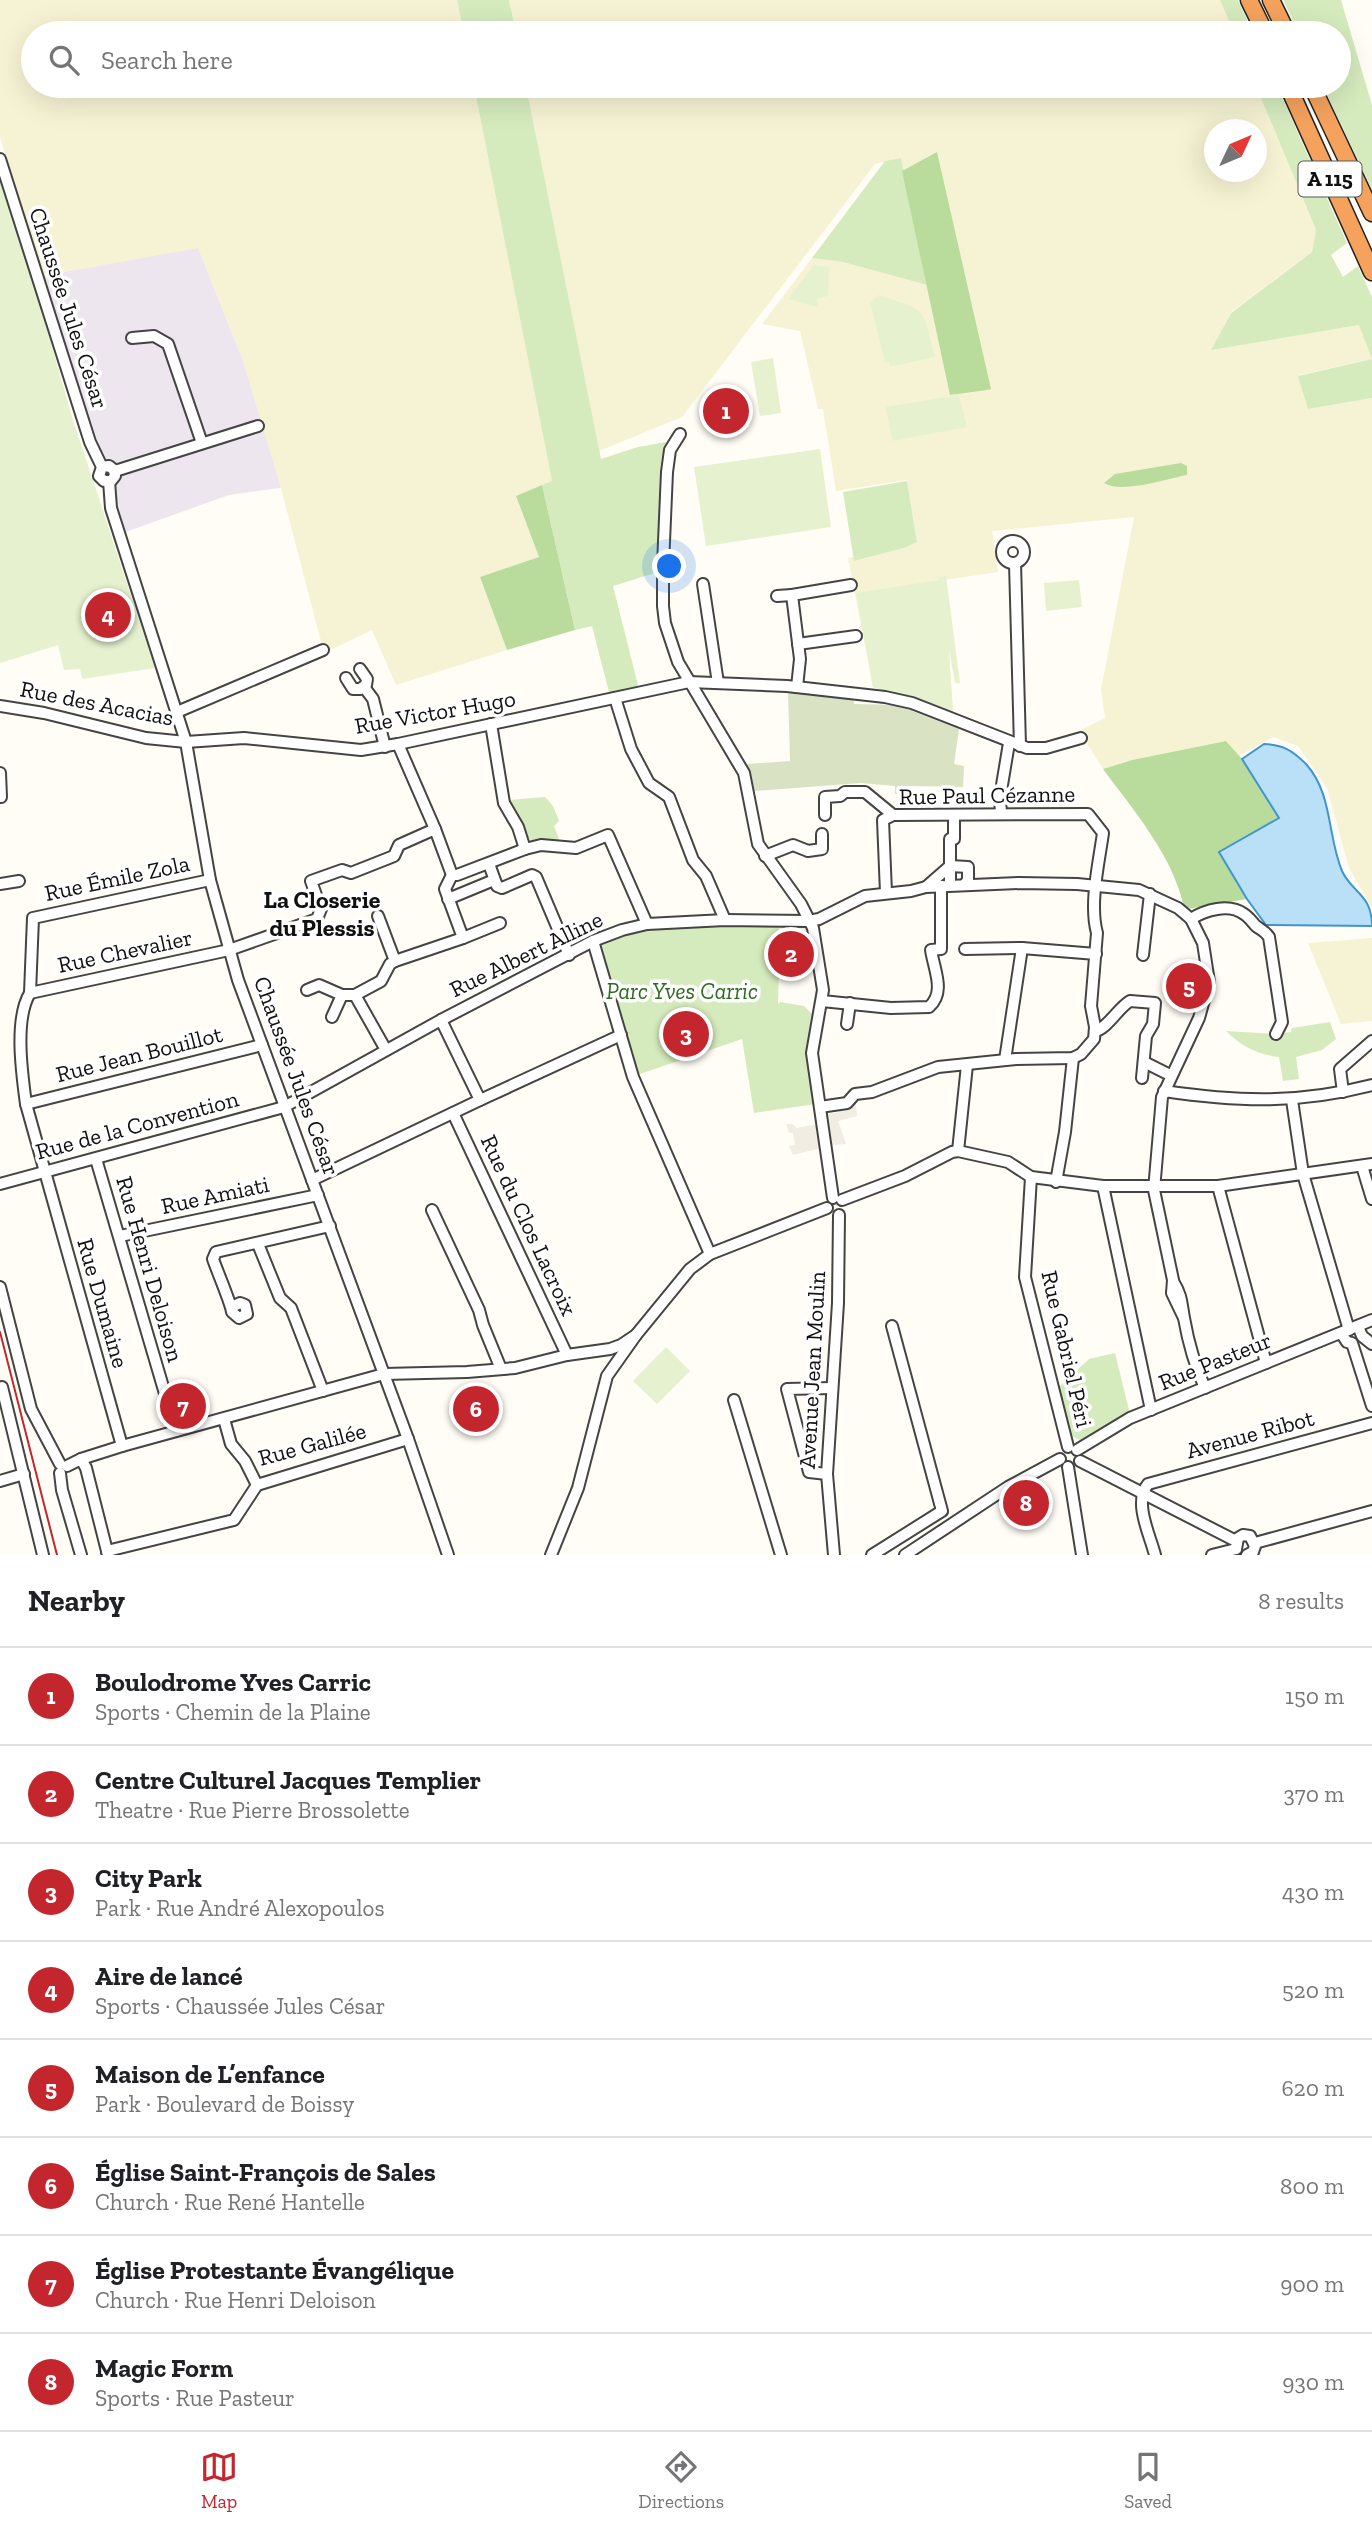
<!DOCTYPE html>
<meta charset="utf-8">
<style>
:root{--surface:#fff;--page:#f6f6f6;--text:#202124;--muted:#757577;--line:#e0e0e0;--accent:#c4262e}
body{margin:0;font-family:"Zilla Slab",serif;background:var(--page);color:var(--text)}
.compass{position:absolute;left:1204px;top:119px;width:63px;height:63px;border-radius:50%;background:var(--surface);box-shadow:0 7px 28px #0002;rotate:46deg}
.you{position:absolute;left:670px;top:567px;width:24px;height:24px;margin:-18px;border:5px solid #fff;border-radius:50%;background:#1a73e8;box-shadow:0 0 0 10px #1a73e833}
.badge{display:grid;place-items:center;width:46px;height:46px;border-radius:50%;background:var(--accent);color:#fff;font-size:23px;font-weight:700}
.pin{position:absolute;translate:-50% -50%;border:4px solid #fff;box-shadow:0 2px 7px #0006}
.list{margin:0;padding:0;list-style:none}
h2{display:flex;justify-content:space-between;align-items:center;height:91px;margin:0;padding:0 28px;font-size:30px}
h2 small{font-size:23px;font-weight:400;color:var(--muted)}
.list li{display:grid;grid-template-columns:46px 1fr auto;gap:21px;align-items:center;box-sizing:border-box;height:98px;padding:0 28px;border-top:2px solid var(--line)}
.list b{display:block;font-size:26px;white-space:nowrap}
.list p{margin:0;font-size:23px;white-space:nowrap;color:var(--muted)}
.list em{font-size:23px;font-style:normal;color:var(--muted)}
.icon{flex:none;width:38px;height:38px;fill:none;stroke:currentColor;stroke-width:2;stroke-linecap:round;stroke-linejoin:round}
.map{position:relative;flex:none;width:1372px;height:1555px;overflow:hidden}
.search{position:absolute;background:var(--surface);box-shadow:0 7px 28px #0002;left:21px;right:21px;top:21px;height:77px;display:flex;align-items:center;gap:18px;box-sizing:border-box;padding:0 24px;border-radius:38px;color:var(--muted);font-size:26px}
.sheet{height:875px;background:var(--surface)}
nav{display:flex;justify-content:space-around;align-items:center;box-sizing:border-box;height:98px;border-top:2px solid var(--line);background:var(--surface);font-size:19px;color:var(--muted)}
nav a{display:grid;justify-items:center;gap:4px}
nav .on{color:var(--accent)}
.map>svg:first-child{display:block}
.industrial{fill:#eee6ef}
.farmland{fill:#f6f3d4;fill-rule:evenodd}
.green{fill:#d5ebbd}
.forest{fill:#b9dc9c}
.cemetery{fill:#d9e3c4}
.pitch{fill:#e6f2cf}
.plaza{fill:#f1ede2}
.water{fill:#b9e0f7;stroke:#3f96cf;stroke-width:2}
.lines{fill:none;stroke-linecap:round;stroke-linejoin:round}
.minor-casing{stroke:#444;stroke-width:14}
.highway-casing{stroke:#222;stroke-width:19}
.minor{stroke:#fff;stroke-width:10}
.highway{stroke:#f5a25d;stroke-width:16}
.rail{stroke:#c4262e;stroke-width:2}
.labels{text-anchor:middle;stroke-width:7;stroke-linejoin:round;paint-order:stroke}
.shield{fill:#fff;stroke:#585858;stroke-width:2}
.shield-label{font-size:21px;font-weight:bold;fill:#111}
.street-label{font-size:23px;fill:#111;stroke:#fff}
.park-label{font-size:23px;font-style:italic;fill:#2f6b1f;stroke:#fff}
.neighbourhood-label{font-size:24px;font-weight:bold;fill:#111;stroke:#fff}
</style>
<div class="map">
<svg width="1372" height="1555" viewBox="0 0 1372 1555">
<rect width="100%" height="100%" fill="#fffdf5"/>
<polygon class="industrial" points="198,247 242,358 331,481 229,495 120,534 42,276"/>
<g class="farmland">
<polygon points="0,0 457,0 464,33 33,33 33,86 474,86 552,481 516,496 539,557 480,577 507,650 396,685 372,630 324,653 281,488 242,358 198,248 42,276 0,137"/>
<polygon points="509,0 1220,0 1234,33 516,33"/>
<path d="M526,86H1256L1316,230L1312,252L1231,312L1212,349L1360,325L1372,359L1299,375L1308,409L1372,398V908L1349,868L1327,788L1298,746L1273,737L1239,756L1226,741L1132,760L1103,769L1079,731L1105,718L1101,690L1134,517L992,531L998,572L944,580L953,713L873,687L848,558L853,557L855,561L904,548L917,542L907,480L836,491L823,409H818L800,331L762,324L812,258L843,262L927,285L950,394L937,153L902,171L900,158L875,164L682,417L599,451ZM1214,130H1256V172H1214Z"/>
<polygon points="1372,938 1372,1021 1341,1024 1308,943"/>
</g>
<g class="green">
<polygon points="457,0 509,0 516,33 464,33"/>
<polygon points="1220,0 1238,0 1253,33 1234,33"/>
<polygon points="1283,0 1341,0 1372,105 1372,190 1323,86 1339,86 1339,33 1299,33"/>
<polygon points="474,86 526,86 601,459 638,447 666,442 661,462 658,572 613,586 639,689 610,696 592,626 575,630 542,485 552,481"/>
<polygon points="1256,86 1277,86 1347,243 1331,255 1343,277 1358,266 1372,297 1372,398 1308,409 1298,376 1372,359 1359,325 1211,350 1231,313 1312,252 1316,230"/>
<polygon points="901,158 927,285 843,262 812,258 885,161"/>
<polygon points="907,481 917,542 904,548 854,561 843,492"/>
<path d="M545,797L553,806L559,821L554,826L561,844C521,842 527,840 510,805L509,800Z"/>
<polygon points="726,921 778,924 780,935 778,1004 780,1002 804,1006 814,1016 816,1104 754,1113 742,1039 637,1075 600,948 603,941 630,933"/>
<polygon points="1182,974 1198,975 1195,996 1189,1012 1179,1007"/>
<path d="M1330,1022L1336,1039L1322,1050L1296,1057L1299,1079L1283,1081L1279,1057C1258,1055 1241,1046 1226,1031L1276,1034L1291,1032L1292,1028Z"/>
<polygon points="1115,1353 1130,1414 1080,1440 1070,1435 1058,1388 1089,1359"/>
</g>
<g class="forest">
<polygon points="937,152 991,389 987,390 950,395 902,171"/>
<path d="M1181,463L1187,466V475C1167,479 1121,494 1104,483L1115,474Z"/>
<polygon points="542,485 575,630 507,650 480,577 539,557 516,496"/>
<path d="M1226,741L1242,759L1279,818L1219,854L1247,899L1187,909L1184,907C1173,856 1134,811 1103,769L1132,760Z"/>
</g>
<polygon class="cemetery" points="788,690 853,695 854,704 898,705 912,708 912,711 959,729 954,764 964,766 963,787 909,786 908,795 895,794 895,786 861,783 754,791 746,764 790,761"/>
<g class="pitch">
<polygon points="0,178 42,311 72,417 155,668 82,679 80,669 64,670 58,645 0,663"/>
<polygon points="814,265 829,267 828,296 817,299 818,307 788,299"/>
<path d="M879,295C927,311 923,307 935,357L890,367L889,362L885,363L870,303Z"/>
<polygon points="773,358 781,413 760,416 751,362"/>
<polygon points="959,395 967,427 892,441 886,407"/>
<polygon points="742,397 745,419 711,424 708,402"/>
<polygon points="820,449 831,527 706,546 694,467"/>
<polygon points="946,576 960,683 955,683 949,650 953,713 873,687 856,593 939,580 939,577"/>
<polygon points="1079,580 1082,607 1046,611 1044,583"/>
<polygon points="666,1347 690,1371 657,1404 633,1381"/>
</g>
<g class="plaza">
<polygon points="855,1097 857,1116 838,1121 846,1144 831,1145 824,1115 839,1112 839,1107"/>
<polygon points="786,1124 792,1124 797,1128 818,1124 821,1148 793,1155 789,1146 795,1145 793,1133 789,1133"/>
</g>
<path class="water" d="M1264,744C1283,745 1292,750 1306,764C1333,794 1327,835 1342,871C1352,893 1372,894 1372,926L1266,925L1247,899L1219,852L1279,818L1242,759Z"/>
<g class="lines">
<g class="minor-casing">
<g id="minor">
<polyline points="0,159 90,442 102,467 99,476 104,481 111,481 115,476 114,470 109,466 102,467"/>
<polyline points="132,338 154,336 168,344 202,443"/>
<polyline points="680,434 670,450 667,472 663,565 663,606 665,623 678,662 744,773 758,844 801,904 813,928 823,990 812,1053 833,1198"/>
<polyline points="115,471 258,426"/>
<polyline points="109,481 111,508 186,742 210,880 238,980 408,1439 448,1555"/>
<circle cx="1013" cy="552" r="11"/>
<polyline points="1015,563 1020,746"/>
<polyline points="703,584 718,683"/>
<polyline points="777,596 792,595"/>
<polyline points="798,644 856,636"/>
<polyline points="346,678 353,689 360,689 366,685 367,679 360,669"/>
<polyline points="364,687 373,699 385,747"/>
<polyline points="797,687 800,659 792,595 851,585"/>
<polyline points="615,698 631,749 649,783 669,797 693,860 706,876 725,920"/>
<polyline points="0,706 44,713 146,738 186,742 244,738 361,750 398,744 689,682 787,686 885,697 912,703 1027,748 1046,748 1081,738"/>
<polyline points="177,712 323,650"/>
<polyline points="491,724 504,803 518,827 525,849 541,845 576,848 608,835 647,924"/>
<polyline points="398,744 435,829 452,875 457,875 525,849"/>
<polyline points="0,773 1,797"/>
<polyline points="1001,814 1000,797 1009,743"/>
<polyline points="825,815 825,797 840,796 845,792 865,792 893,815"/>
<polyline points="765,856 793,845 808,851 822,849 822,834"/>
<polyline points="489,864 497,886 502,888 532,875 536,877 569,955"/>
<polyline points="0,884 19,881"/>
<polyline points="950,885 950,839 954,839 954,815"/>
<polyline points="926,887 950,866 968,867 968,880 965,884"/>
<polyline points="448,899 494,880"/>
<polyline points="378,916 395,961"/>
<path d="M1191,919C1205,910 1229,903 1244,914C1249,917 1252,922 1256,926C1261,930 1265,931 1269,937L1282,1022L1276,1034"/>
<polyline points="463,938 500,923"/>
<polyline points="593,941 633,1077 710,1254"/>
<polyline points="965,949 1022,948 1096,954"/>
<polyline points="1143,955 1150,894"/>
<polyline points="307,990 319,985 342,995 355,995"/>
<polyline points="30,993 229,950 317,919 321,909 311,881 342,870 351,873 394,856 399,845 435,829"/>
<path d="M822,1001L891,1008L929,1007C946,992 934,970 931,950L941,949V886"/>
<polyline points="332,1017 342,995"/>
<polyline points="847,1024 850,1003"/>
<path d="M1095,1031C1107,1029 1118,1008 1130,1001L1155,1003L1153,1024L1146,1036L1142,1078"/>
<polyline points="386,1050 355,995 381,981 390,964 395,961 463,938 445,889 452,875"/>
<polyline points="1005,1060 1022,948"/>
<polyline points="1144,1062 1170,1075"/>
<path d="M1164,1091C1239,1102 1298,1104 1372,1085"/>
<polyline points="1343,1092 1340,1069 1372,1041"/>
<polyline points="480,1100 621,1035"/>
<polyline points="1292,1100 1303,1174 1349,1330"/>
<polyline points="26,1104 262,1045"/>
<path d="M820,1107L847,1103L855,1094L872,1092L938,1067L1016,1059L1073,1058L1081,1054L1094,1039L1095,1027L1091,1006L1097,933C1089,904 1099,862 1103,833L1088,814L893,815L883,820L886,893"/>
<polyline points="453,1113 567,1355"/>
<polyline points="958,1151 967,1065"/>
<polyline points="96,1159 176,1431"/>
<polyline points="1362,1166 1372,1199"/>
<polyline points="1031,1177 1025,1277 1068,1447"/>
<polyline points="312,1180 480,1100 441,1020"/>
<polyline points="1056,1182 1065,1132 1073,1058"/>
<polyline points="0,1184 284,1107 441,1020 593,941 622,930 647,924 725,920 808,921 819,919 865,896 911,891 926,887 1019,883 1077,884 1139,890 1178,908 1191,919 1203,943 1209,982 1199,1018 1162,1097 1154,1190 1173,1280 1172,1293 1183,1316"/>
<polyline points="1103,1186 1151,1410"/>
<polyline points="1218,1186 1266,1363"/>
<polyline points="842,1200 905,1176 952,1152 958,1151 1008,1162 1031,1177 1103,1186 1218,1186 1372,1164"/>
<polyline points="432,1210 479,1310 483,1325 501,1369"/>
<polyline points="120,1236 318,1195"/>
<polyline points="258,1244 280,1298 291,1308 323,1391"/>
<path d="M1173,1281C1182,1296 1181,1302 1184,1318C1188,1341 1195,1366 1205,1388"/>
<polyline points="0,1287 31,1409 60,1464"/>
<path d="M232,1307L240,1303L245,1305L247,1314L239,1318L232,1312C231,1303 217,1271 213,1259L216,1252L330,1226"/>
<polyline points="1358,1326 1362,1336 1372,1344"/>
<polyline points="1341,1333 1347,1342 1352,1343 1372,1406"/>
<polyline points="2,1387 43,1555"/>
<polyline points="734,1400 781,1555"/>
<polyline points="224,1419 231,1444 245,1461 257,1485"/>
<path d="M122,1446L26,1104C22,1074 14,1019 30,993L33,918L210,880"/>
<polyline points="1077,1450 1130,1418 1372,1320"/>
<polyline points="81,1459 86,1468 108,1555"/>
<polyline points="1080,1461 1236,1541"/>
<polyline points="67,1466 81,1459 122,1446 384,1374 467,1372 515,1368 567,1355 610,1349 621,1345 636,1335"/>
<polyline points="1068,1467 1082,1555"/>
<polyline points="60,1473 62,1490 81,1555"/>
<polyline points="827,1474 809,1472 787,1389 832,1388"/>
<polyline points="0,1481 24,1474"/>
<polyline points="257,1485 408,1439"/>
<polyline points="1255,1543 1372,1511"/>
<polyline points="1236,1549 1238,1538 1243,1535 1250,1536 1255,1546 1253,1552 1247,1555"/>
<polyline points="107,1551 234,1520 257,1485"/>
<polyline points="551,1555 578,1488 607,1376 636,1335 690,1269 710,1254 827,1208"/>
<polyline points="834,1555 827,1474 838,1303 839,1215"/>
<polyline points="872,1555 942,1511 892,1326"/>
<polyline points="905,1555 1008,1487 1060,1459"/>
<path d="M1155,1555C1150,1535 1133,1502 1148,1484L1372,1423"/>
<polyline points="1212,1555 1236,1549"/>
</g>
</g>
<g class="highway-casing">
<g id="highway">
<polyline points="1249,0 1265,33"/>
<polyline points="1271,0 1287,33"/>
<polyline points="1288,86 1372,272"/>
<polyline points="1312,86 1372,213"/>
</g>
</g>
<use href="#minor" class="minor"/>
<use href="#highway" class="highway"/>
<polyline class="rail" points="0,1332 57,1555"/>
</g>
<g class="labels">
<rect class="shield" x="1298.5" y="161.5" width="63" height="35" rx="5"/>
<g class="shield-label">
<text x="1330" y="186">A 115</text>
</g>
<g class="street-label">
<text transform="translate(69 308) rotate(72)" y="8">Chaussée Jules César</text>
<text transform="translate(97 703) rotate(11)" y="8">Rue des Acacias</text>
<text transform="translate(435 712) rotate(-10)" y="8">Rue Victor Hugo</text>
<text transform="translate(987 795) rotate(-1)" y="8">Rue Paul Cézanne</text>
<text transform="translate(117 878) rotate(-12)" y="8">Rue Émile Zola</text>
<text transform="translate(125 951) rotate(-12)" y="8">Rue Chevalier</text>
<text transform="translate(526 954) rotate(-26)" y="8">Rue Albert Alline</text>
<text transform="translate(139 1054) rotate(-14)" y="8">Rue Jean Bouillot</text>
<text transform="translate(297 1076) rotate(70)" y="8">Chaussée Jules César</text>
<text transform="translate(137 1125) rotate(-15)" y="8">Rue de la Convention</text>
<text transform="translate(215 1195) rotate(-12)" y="8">Rue Amiati</text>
<text transform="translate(529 1225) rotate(65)" y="8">Rue du Clos Lacroix</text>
<text transform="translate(150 1269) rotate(74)" y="8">Rue Henri Deloison</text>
<text transform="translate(103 1303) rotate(74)" y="8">Rue Dumaine</text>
<text transform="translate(1067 1349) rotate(77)" y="8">Rue Gabriel Péri</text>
<text transform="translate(1215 1361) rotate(-22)" y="8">Rue Pasteur</text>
<text transform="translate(812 1370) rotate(-87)" y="8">Avenue Jean Moulin</text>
<text transform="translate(1250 1434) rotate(-15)" y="8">Avenue Ribot</text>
<text transform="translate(312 1444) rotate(-15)" y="8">Rue Galilée</text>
</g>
<g class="park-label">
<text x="682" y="999">Parc Yves Carric</text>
</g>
<g class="neighbourhood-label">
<text x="322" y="908">La Closerie<tspan x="322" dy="28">du Plessis</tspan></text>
</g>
</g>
</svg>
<svg class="compass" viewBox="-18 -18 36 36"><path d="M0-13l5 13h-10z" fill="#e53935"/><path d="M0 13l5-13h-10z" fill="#757577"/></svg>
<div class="you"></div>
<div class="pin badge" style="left:726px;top:411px">1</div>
<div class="pin badge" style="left:791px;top:954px">2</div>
<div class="pin badge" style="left:686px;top:1034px">3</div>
<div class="pin badge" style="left:108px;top:615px">4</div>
<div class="pin badge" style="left:1189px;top:986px">5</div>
<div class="pin badge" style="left:476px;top:1409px">6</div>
<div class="pin badge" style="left:183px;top:1406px">7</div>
<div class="pin badge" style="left:1026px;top:1503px">8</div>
<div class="search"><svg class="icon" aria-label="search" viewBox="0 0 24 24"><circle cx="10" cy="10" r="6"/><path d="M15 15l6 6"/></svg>Search here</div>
</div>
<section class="sheet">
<h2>Nearby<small>8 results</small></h2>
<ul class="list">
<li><span class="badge">1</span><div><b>Boulodrome Yves Carric</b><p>Sports · Chemin de la Plaine</p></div><em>150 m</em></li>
<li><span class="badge">2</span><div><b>Centre Culturel Jacques Templier</b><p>Theatre · Rue Pierre Brossolette</p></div><em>370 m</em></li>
<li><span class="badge">3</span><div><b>City Park</b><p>Park · Rue André Alexopoulos</p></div><em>430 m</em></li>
<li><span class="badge">4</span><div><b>Aire de lancé</b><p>Sports · Chaussée Jules César</p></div><em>520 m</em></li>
<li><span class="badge">5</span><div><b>Maison de L’enfance</b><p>Park · Boulevard de Boissy</p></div><em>620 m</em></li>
<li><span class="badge">6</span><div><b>Église Saint-François de Sales</b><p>Church · Rue René Hantelle</p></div><em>800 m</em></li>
<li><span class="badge">7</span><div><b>Église Protestante Évangélique</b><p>Church · Rue Henri Deloison</p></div><em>900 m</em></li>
<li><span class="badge">8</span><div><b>Magic Form</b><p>Sports · Rue Pasteur</p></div><em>930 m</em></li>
</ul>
</section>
<nav>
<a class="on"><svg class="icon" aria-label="map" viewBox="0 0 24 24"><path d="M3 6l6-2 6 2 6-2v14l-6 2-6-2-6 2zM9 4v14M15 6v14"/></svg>Map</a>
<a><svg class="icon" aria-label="directions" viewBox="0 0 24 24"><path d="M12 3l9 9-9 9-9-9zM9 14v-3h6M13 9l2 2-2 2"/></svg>Directions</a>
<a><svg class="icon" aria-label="saved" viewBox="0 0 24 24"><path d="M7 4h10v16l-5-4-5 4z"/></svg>Saved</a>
</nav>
